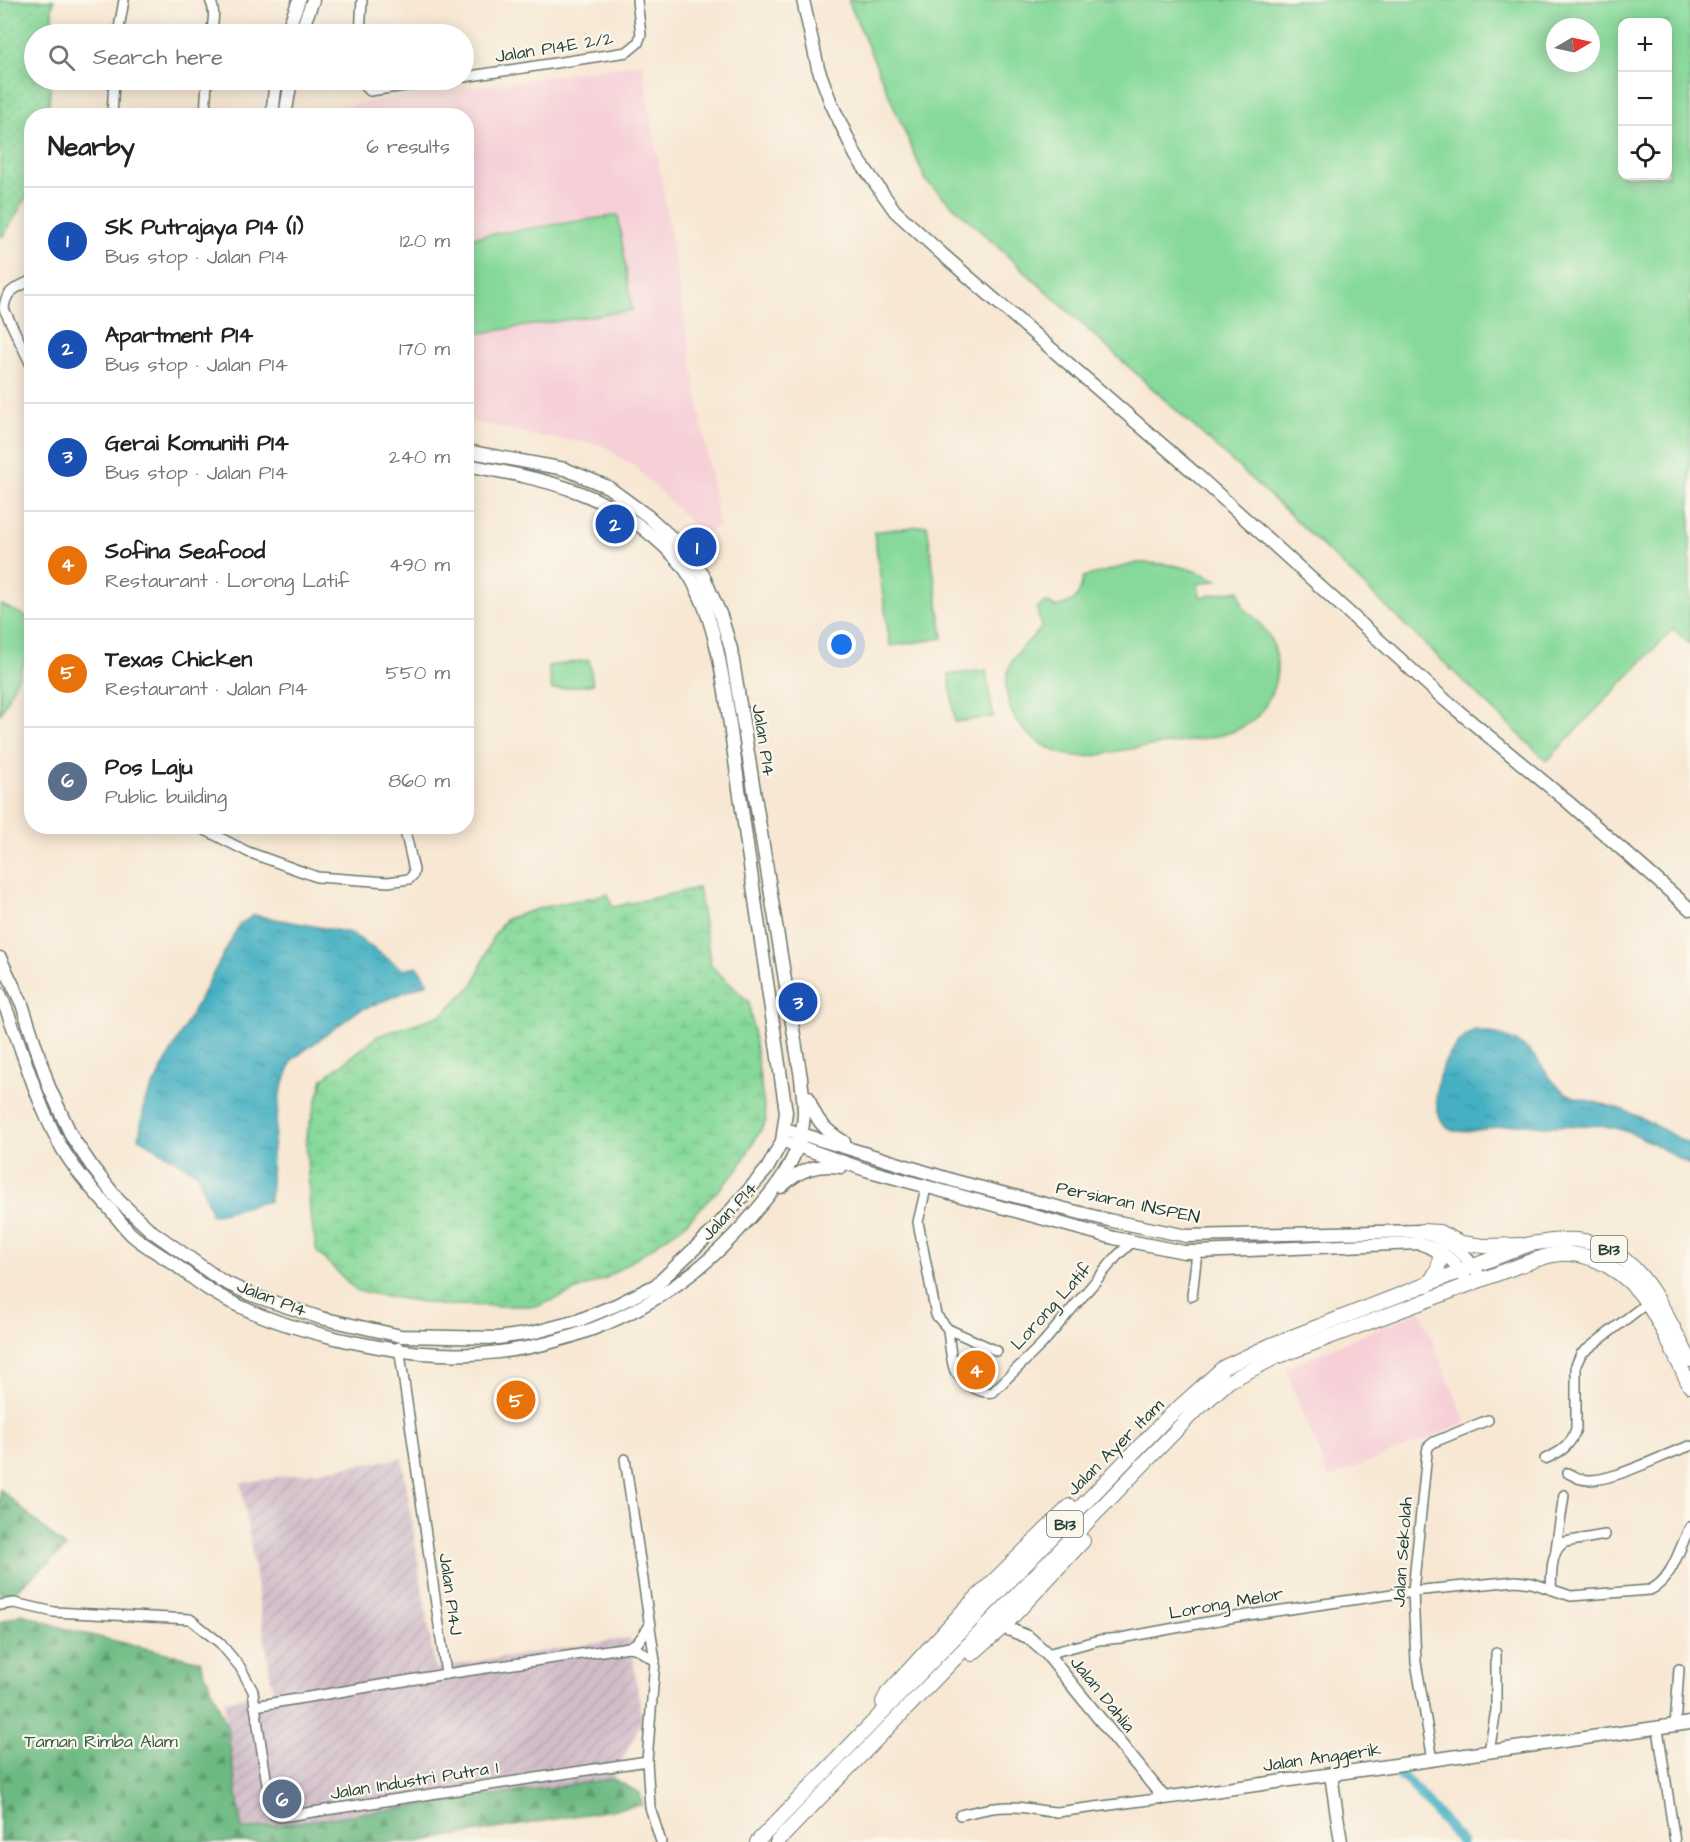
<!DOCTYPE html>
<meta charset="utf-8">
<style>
:root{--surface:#fff;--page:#f6f6f6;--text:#222;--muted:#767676;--line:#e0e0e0;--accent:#2563eb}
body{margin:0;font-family:"Architects Daughter",sans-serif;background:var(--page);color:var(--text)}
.controls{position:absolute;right:18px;top:18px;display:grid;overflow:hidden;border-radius:12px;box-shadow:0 3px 15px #0003}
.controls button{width:54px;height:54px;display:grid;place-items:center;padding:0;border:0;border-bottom:2px solid var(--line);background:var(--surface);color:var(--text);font:30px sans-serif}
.compass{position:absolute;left:1546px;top:18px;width:54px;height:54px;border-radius:50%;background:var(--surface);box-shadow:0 3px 15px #0003;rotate:81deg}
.you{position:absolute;left:842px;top:645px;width:21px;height:21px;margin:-15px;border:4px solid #fff;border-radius:50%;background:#1a73e8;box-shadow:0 0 0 9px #1a73e833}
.badge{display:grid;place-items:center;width:39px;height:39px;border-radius:50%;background:var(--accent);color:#fff;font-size:20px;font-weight:700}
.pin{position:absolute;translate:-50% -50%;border:3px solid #fff;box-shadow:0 2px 6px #0006}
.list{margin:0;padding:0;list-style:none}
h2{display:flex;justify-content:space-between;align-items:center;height:78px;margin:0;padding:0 24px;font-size:26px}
h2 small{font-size:20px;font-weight:400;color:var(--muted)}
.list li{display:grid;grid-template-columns:39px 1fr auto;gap:18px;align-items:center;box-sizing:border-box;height:108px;padding:0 24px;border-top:2px solid var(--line)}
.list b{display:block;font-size:22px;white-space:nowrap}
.list p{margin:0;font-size:20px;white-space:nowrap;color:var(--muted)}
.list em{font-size:20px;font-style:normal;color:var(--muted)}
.icon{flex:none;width:33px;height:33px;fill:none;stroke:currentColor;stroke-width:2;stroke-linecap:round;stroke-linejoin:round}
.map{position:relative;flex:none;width:1690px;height:1842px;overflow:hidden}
.search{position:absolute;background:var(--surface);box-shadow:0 3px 15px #0003;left:24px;top:24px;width:450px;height:66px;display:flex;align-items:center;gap:15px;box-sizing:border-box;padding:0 21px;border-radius:33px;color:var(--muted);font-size:22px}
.panel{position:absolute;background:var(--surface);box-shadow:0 3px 15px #0003;left:24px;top:108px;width:450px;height:726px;border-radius:24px}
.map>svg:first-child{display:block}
.built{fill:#f6cfd7}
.industrial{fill:url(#industrial-furrows)}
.grass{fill:#86d99a;stroke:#528b67;stroke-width:1.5;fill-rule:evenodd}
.forest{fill:url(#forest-firs);stroke:#467b5b;stroke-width:1.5}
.wetland{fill:url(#wetland-marsh);stroke:#528b67;stroke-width:1.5}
.park{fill:url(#park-dots);stroke:#528b67;stroke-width:1.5}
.water{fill:url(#water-ripples);stroke:#32767c;stroke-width:1.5}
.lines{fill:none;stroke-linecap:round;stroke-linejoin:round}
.canal{stroke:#45b0c3;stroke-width:10}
.street-casing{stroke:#6b786c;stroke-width:12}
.secondary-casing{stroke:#6b786c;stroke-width:15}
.primary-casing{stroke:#6b786c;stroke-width:16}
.street{stroke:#fff;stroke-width:9}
.secondary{stroke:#fff;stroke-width:12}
.primary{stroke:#fff;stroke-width:14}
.labels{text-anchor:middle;stroke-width:4.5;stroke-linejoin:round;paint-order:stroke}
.shield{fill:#fbf7ec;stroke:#61756b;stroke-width:1.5}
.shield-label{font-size:16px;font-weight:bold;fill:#1f3d34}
.street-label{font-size:18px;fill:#1f3d34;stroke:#fbf7ec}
.park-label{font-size:18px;fill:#345c48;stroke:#fbf7ec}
</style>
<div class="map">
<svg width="1690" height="1842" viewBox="0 0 1690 1842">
<defs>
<pattern id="industrial-furrows" width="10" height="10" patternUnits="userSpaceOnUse" patternTransform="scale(1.5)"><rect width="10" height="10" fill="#d1bdc9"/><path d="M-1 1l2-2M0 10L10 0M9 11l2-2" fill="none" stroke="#b3a3ad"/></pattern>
<pattern id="forest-firs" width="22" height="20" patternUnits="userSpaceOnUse" patternTransform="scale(1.5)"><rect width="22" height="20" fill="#6cb982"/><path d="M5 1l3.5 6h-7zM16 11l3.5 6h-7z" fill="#58986b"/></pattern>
<pattern id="wetland-marsh" width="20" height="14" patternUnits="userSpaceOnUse" patternTransform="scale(1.5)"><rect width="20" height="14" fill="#86d99a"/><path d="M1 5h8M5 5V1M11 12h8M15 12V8" fill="none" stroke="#73bb85"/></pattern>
<pattern id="park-dots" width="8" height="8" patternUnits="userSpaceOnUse" patternTransform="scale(1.5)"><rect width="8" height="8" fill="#86d99a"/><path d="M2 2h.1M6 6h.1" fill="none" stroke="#73bb85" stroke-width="1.8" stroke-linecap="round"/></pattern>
<pattern id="water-ripples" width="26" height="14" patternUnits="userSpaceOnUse" patternTransform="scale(1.5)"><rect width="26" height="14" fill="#45b0c3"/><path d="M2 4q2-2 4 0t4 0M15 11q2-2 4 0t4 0" fill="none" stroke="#39909f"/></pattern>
</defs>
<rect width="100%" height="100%" fill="#fbf7ec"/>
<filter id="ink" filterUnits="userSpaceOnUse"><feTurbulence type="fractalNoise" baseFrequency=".0167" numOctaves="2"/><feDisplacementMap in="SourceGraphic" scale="12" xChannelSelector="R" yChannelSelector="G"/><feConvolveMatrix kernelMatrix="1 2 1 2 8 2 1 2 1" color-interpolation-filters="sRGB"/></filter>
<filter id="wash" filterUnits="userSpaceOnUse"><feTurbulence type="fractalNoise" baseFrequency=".008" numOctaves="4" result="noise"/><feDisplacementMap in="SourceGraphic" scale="24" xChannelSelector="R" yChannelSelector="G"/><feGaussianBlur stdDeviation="1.35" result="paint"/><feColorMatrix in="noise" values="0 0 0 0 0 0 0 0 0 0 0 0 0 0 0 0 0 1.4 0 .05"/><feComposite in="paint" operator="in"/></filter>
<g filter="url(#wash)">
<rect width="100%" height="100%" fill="#f7e7d3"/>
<g class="built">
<polygon points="642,63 719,526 703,534 634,466 601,445 532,435 467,420 466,116 294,116 293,113"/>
<polygon points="1421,1311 1466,1423 1329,1478 1285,1368"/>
</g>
<polygon class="industrial" points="402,1458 435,1668 630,1638 642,1720 613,1779 242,1831 224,1701 273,1693 241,1483"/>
<g class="grass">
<path d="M848,0H1690V644L1673,629L1547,761L1284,509L926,181ZM1668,22V176H1622V22ZM1555,27H1591V63H1555Z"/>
<polygon points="618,215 632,310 467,335 467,238"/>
<polygon points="927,525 943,638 890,646 874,532"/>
<path d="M1137,563C1170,563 1187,566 1217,580L1198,584L1200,597L1239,590L1243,608C1272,629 1286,660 1271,694C1266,704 1262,713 1253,720C1246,726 1233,732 1225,734C1194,742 1161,744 1130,749C1114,751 1096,757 1081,757C1053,756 1018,733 1010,707C998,670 1015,652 1041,629L1037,608L1046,602L1055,607C1076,602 1080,598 1083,577Z"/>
<polygon points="0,604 31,619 31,649 0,715"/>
<polygon points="589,660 593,684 552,690 548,666"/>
<polygon points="986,670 993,717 955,722 949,675"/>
</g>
<g class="forest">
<polygon points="0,1489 66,1548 15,1591 0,1594"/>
<polygon points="22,1614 69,1630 200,1661 227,1726 242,1830 613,1779 640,1793 642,1805 416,1842 0,1842 0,1622"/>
</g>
<polygon class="wetland" points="698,888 711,966 749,1002 766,1121 736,1172 682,1227 606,1278 538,1306 440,1305 357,1291 317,1252 310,1213 306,1136 323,1079 378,1036 441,1015 474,984 492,938 506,919 544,907 608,894 613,907"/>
<polygon class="park" points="0,0 54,0 52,8 52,34 34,34 34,80 51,80 48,115 32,116 31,184 29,193 4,235 0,237"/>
<g class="water">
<polygon points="254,915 351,933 404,970 417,966 428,983 358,1011 292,1060 280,1094 272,1156 270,1201 212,1215 197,1173 139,1138 145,1101 239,925"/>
<path d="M1475,1030C1494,1033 1520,1039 1533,1055C1546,1069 1552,1086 1570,1095C1587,1103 1606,1103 1623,1110C1646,1118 1667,1133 1689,1144L1690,1165C1667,1152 1642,1135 1616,1128C1593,1123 1570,1126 1547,1126C1538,1126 1529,1123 1520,1124C1503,1125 1464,1135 1451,1130C1444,1127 1440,1118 1438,1112C1431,1080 1447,1047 1475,1030Z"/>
</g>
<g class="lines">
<polyline class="canal" points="1397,1772 1412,1785 1461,1842"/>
</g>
</g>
<g filter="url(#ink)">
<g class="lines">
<g class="street-casing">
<g id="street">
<path d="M210,0C216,11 213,23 211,34"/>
<polyline points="118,34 124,0"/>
<polyline points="360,34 362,0"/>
<polyline points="464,77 627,52 638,43 641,35 637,0"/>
<polyline points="363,80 365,86 370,91 446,80"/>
<polyline points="112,116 114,80"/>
<polyline points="205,116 207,80"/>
<path d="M32,280C17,288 5,290 4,309L32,367"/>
<polyline points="197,826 248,852 317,877 388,882 409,879 413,875 414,870 404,826"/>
<polyline points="926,1188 918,1222 936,1315 948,1329 997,1351"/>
<polyline points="1192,1296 1197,1252"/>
<path d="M948,1329C949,1339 951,1365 956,1373C964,1383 981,1395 993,1392L1042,1344L1117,1256L1132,1242"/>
<polyline points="399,1347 446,1674"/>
<polyline points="625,1459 655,1661 647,1761 650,1807 661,1842"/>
<path d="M1545,1459C1561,1452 1572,1445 1576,1428V1365L1581,1354L1647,1303"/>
<path d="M1568,1473C1572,1475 1577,1478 1581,1479C1606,1486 1663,1454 1690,1446"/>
<polyline points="1556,1549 1564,1495"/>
<path d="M1551,1589C1552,1574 1550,1550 1565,1542L1605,1535"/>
<polyline points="0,1605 14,1603 54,1612 190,1619 220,1643 240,1667 253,1691 255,1706"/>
<polyline points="629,1647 638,1642 651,1624"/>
<path d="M1047,1654L1099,1640L1121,1638L1235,1617L1413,1591L1516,1581L1532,1583L1571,1596L1650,1590C1673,1579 1679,1548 1690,1527"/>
<polyline points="1675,1726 1679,1669"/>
<polyline points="1658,1729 1675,1842"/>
<polyline points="1489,1752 1496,1710 1496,1653"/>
<polyline points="1433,1760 1416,1662 1413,1591 1427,1453 1428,1447 1434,1442 1488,1420"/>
<polyline points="647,1761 280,1817 274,1815 271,1810 255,1706 446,1674 629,1647 637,1649 655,1661"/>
<path d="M960,1815C978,1811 995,1806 1013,1807C1028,1807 1042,1812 1057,1812L1164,1798"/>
</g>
</g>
<g class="secondary-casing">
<g id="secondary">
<polyline points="803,0 818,68 831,103 856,156 895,211 942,254 1197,475 1445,700 1568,802 1690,909"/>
<polyline points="286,34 299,0"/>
<polyline points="300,34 313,0"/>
<polyline points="272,116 276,80"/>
<polyline points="285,116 291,80"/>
<path d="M0,958L22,1004L49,1087L72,1137L93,1168L119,1201L150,1230L222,1281L252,1295L321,1318L401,1336L498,1338L532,1333L577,1321L616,1305L656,1285L713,1231L767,1169L782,1141L786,1112C773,1025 761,939 748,852C743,814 737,777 732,739C724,684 715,597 674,556C612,492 550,480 466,465"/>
<path d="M0,994C21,1042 33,1094 58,1141C71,1166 90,1187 109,1208C116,1216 123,1226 131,1234C144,1246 162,1255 177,1266C190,1276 203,1287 218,1295C256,1317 298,1329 339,1339C367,1345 394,1351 423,1353C540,1363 657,1318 737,1232C768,1198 803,1161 804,1112C804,1101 802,1089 801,1078L731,649L721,616L703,575L684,549L649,517L608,487L565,469L466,451"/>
<path d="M808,1097C815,1119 824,1130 844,1142"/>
<path d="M785,1129L955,1181L1108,1220L1187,1236L1422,1231C1450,1242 1467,1252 1481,1280"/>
<path d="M789,1143L866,1170L1114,1238L1184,1252H1197L1419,1243C1439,1250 1454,1258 1465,1278"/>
<path d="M781,1187C799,1170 817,1163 841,1167"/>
<polyline points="1003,1627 1028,1637 1047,1654 1164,1798 1690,1723"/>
<polyline points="1331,1775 1341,1842"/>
</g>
</g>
<g class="primary-casing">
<g id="primary">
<polyline points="1422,1231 1439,1232 1461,1243 1484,1246 1522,1245"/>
<path d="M1428,1285C1436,1273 1442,1265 1439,1250"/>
<polyline points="972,1654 1003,1627 1083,1541"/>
<polyline points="883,1702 887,1694 965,1609 1070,1506"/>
<path d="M757,1842L1165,1420L1224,1367L1271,1345L1530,1244C1546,1242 1561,1239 1577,1240C1642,1248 1662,1310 1690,1360"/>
<path d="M777,1842L1192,1414L1229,1381L1274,1358L1518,1266C1529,1262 1541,1257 1553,1255C1590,1248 1628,1274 1647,1303C1664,1328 1676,1359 1690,1386"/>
</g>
</g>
<use href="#street" class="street"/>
<use href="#secondary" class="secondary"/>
<use href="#primary" class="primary"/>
</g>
</g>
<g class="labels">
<g class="shield">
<rect x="1591" y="1236" width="36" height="26" rx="4.5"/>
<rect x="1047" y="1511" width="36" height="26" rx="4.5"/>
</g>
<g class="shield-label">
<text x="1609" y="1255">B13</text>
<text x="1065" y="1530">B13</text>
</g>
<g class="street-label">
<text transform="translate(554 47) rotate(-9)" y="6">Jalan P14E 2/2</text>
<text transform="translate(764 740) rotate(81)" y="6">Jalan P14</text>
<text transform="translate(1128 1202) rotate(12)" y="6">Persiaran INSPEN</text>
<text transform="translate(729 1211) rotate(-47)" y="6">Jalan P14</text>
<text transform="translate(272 1298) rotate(21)" y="6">Jalan P14</text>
<text transform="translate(1051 1306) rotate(-48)" y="6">Lorong Latif</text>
<text transform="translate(1115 1447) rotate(-45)" y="6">Jalan Ayer Itam</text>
<text transform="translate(1402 1552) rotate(-86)" y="6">Jalan Sekolah</text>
<text transform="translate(451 1594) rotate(82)" y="6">Jalan P14J</text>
<text transform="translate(1226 1603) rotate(-10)" y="6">Lorong Melor</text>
<text transform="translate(1103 1694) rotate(51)" y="6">Jalan Dahlia</text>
<text transform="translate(1322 1757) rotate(-8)" y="6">Jalan Anggerik</text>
<text transform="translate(414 1780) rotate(-9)" y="6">Jalan Industri Putra 1</text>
</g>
<g class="park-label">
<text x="101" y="1747">Taman Rimba Alam</text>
</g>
</g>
</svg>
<div class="controls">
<button>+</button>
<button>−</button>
<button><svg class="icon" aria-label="locate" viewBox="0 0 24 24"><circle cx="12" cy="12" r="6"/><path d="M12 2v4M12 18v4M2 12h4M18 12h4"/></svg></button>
</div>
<svg class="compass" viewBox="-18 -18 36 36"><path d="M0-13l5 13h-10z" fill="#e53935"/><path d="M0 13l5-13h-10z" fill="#767676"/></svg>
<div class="you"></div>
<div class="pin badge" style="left:697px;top:547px;background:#1a4fb4">1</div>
<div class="pin badge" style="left:615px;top:524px;background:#1a4fb4">2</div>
<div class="pin badge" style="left:798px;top:1002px;background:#1a4fb4">3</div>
<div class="pin badge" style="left:976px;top:1370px;background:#e8710a">4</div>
<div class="pin badge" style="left:516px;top:1400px;background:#e8710a">5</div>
<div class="pin badge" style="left:282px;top:1799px;background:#5c6f8a">6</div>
<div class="search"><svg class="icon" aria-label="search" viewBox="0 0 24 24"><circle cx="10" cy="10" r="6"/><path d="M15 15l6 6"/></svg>Search here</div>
<section class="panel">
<h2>Nearby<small>6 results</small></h2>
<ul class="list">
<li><span class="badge" style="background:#1a4fb4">1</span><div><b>SK Putrajaya P14 (1)</b><p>Bus stop · Jalan P14</p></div><em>120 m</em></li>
<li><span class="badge" style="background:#1a4fb4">2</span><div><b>Apartment P14</b><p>Bus stop · Jalan P14</p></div><em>170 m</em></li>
<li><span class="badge" style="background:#1a4fb4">3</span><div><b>Gerai Komuniti P14</b><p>Bus stop · Jalan P14</p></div><em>240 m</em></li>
<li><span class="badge" style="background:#e8710a">4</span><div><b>Sofina Seafood</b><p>Restaurant · Lorong Latif</p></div><em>490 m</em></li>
<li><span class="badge" style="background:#e8710a">5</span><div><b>Texas Chicken</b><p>Restaurant · Jalan P14</p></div><em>550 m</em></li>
<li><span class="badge" style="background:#5c6f8a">6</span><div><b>Pos Laju</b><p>Public building</p></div><em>860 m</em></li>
</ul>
</section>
</div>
